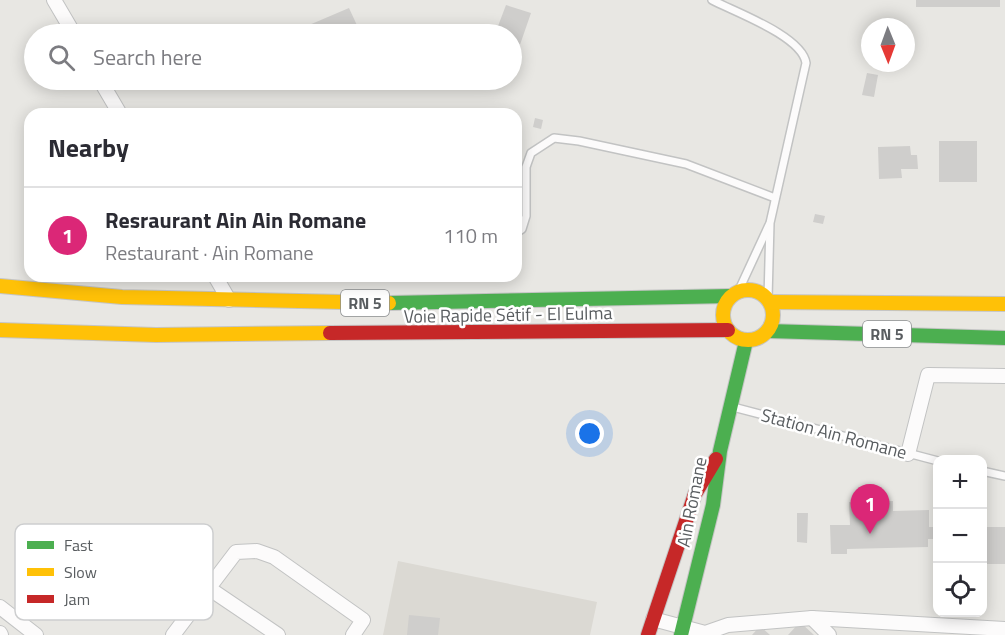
<!DOCTYPE html>
<meta charset="utf-8">
<style>
:root{--surface:#fff;--page:#f7f7f7;--text:#2b2b33;--muted:#7c7c81;--line:#e1e1e2;--accent:#db2777}
body{margin:0;font-family:"Titillium Web",sans-serif;background:var(--page);color:var(--text)}
.controls{position:absolute;right:18px;bottom:18px;display:grid;overflow:hidden;border-radius:12px;box-shadow:0 3px 15px #0003}
.controls button{width:54px;height:54px;display:grid;place-items:center;padding:0;border:0;border-bottom:2px solid var(--line);background:var(--surface);color:var(--text);font:30px sans-serif}
.compass{position:absolute;left:861px;top:18px;width:54px;height:54px;border-radius:50%;background:var(--surface);box-shadow:0 3px 15px #0003;rotate:179deg}
.you{position:absolute;left:590px;top:434px;width:21px;height:21px;margin:-15px;border:4px solid #fff;border-radius:50%;background:#1a73e8;box-shadow:0 0 0 9px #1a73e833}
.badge{display:grid;place-items:center;width:39px;height:39px;border-radius:50%;background:var(--accent);color:#fff;font-size:20px;font-weight:700}
.pin{position:absolute;translate:-50% -50px;filter:drop-shadow(0 2px 3px #0008)}
.pin::after{content:'';position:absolute;top:32px;width:21px;height:18px;background:inherit;clip-path:polygon(0 0,100% 0,50% 100%)}
.list{margin:0;padding:0;list-style:none}
h2{display:flex;justify-content:space-between;align-items:center;height:78px;margin:0;padding:0 24px;font-size:26px}
h2 small{font-size:20px;font-weight:400;color:var(--muted)}
.list li{display:grid;grid-template-columns:39px 1fr auto;gap:18px;align-items:center;box-sizing:border-box;height:96px;padding:0 24px;border-top:2px solid var(--line)}
.list b{display:block;font-size:22px;white-space:nowrap}
.list p{margin:0;font-size:20px;white-space:nowrap;color:var(--muted)}
.list em{font-size:20px;font-style:normal;color:var(--muted)}
.icon{flex:none;width:33px;height:33px;fill:none;stroke:currentColor;stroke-width:2;stroke-linecap:round;stroke-linejoin:round}
.map{position:relative;flex:none;width:1005px;height:635px;overflow:hidden}
.search{position:absolute;background:var(--surface);box-shadow:0 3px 15px #0003;left:24px;top:24px;width:498px;height:66px;display:flex;align-items:center;gap:15px;box-sizing:border-box;padding:0 21px;border-radius:33px;color:var(--muted);font-size:22px}
.panel{position:absolute;background:var(--surface);box-shadow:0 3px 15px #0003;left:24px;top:108px;width:498px;height:174px;border-radius:18px}
.map>svg:first-child{display:block}
.education{fill:#dbd9d3}
.building{fill:#cfcecc}
.lines{fill:none;stroke-linecap:round;stroke-linejoin:round}
.lane-casing{stroke:#c2c3c3;stroke-width:10}
.street-casing{stroke:#c2c3c3;stroke-width:16}
.fast-casing{stroke:#c5c5c5;stroke-width:16}
.slow-casing{stroke:#c5c5c5;stroke-width:16}
.jam-casing{stroke:#c5c5c5;stroke-width:16}
.lane{stroke:#fcfbfb;stroke-width:7}
.street{stroke:#fcfbfb;stroke-width:14}
.fast{stroke:#4caf50;stroke-width:14}
.slow{stroke:#ffc107;stroke-width:14}
.jam{stroke:#c62828;stroke-width:14}
.labels{text-anchor:middle;stroke-width:5;stroke-linejoin:round;paint-order:stroke}
.shield{fill:#fff;stroke:#8b8e90;stroke-width:1.5}
.shield-label{font-size:16px;font-weight:bold;fill:#595d60}
.street-label{font-size:18px;fill:#595d60;stroke:#fff}
.key{fill:#fff;stroke:#cdcecf;stroke-width:1.5}
.key-label{font-size:16px;fill:#595d60}
</style>
<div class="map">
<svg width="1005" height="635" viewBox="0 0 1005 635">
<rect width="100%" height="100%" fill="#e8e7e3"/>
<polygon class="education" points="398,561 597,602 590,635 383,635"/>
<g class="building">
<rect x="916" y="0" width="84" height="7"/>
<polygon points="506,5 531,13 514,62 512,34 495,34"/>
<polygon points="349,8 361,34 288,34"/>
<polygon points="867,73 878,75 874,97 862,95"/>
<rect x="429" y="110" width="35" height="4"/>
<polygon points="535,118 543,120 541,129 533,127"/>
<rect x="939" y="141" width="38" height="41"/>
<polygon points="910,146 911,155 917,155 918,169 901,169 902,178 879,179 878,147"/>
<polygon points="815,214 825,216 823,224 813,222"/>
<polygon points="893,501 893,511 929,510 929,527 938,527 938,539 928,539 928,547 847,549 847,554 831,554 830,525 850,525 849,502"/>
<polygon points="797,513 808,513 807,543 797,542"/>
<rect x="982" y="527" width="23" height="37"/>
<polygon points="409,615 440,618 438,635 407,635"/>
<polygon points="800,622 814,635 788,635"/>
<polygon points="760,626 770,635 752,635"/>
</g>
<g class="lines">
<g class="lane-casing">
<g id="lane">
<path d="M712,0C735,12 802,36 806,63L770,223L768,299"/>
<polyline points="516,233 522,229 526,216 526,167 531,153 554,138 579,141 686,164 775,198"/>
<polyline points="738,292 769,225"/>
<polyline points="733,407 938,461"/>
<polyline points="982,471 1005,476"/>
</g>
</g>
<g class="street-casing">
<g id="street">
<polyline points="54,0 74,34"/>
<polyline points="100,80 120,114"/>
<polyline points="215,276 229,300"/>
<polyline points="908,454 928,375 1005,376"/>
<polyline points="207,587 278,635"/>
<polyline points="0,607 36,635"/>
<polyline points="812,618 829,635"/>
<polyline points="653,619 705,633 728,625 812,618 1005,629"/>
<polyline points="0,633 1,635"/>
<polyline points="173,635 236,552 257,551 274,557 363,620 353,635"/>
</g>
</g>
<g class="fast-casing">
<g id="fast">
<polyline points="389,303 731,296"/>
<polyline points="768,331 1005,338"/>
<polyline points="681,635 713,505 720,451 746,341"/>
</g>
</g>
<g class="slow-casing">
<g id="slow">
<polyline points="0,286 122,297 389,303"/>
<circle cx="748" cy="315" r="25"/>
<polyline points="770,302 1005,304"/>
<polyline points="0,330 156,335 330,333"/>
</g>
</g>
<g class="jam-casing">
<g id="jam">
<polyline points="330,333 728,330"/>
<polyline points="648,635 695,494 716,459"/>
</g>
</g>
<use href="#lane" class="lane"/>
<use href="#street" class="street"/>
<use href="#fast" class="fast"/>
<use href="#slow" class="slow"/>
<use href="#jam" class="jam"/>
</g>
<g class="labels">
<g class="shield">
<rect x="341" y="290" width="48" height="26" rx="4.5"/>
<rect x="863" y="321" width="48" height="26" rx="4.5"/>
</g>
<g class="shield-label">
<text x="365" y="309">RN 5</text>
<text x="887" y="340">RN 5</text>
</g>
<g class="street-label">
<text transform="translate(508 315) rotate(-1)" y="6">Voie Rapide Sétif - El Eulma</text>
<text transform="translate(834 434) rotate(15)" y="6">Station Ain Romane</text>
<text transform="translate(692 502) rotate(-79)" y="6">Ain Romane</text>
</g>
</g>
<rect x="15" y="524" width="198" height="96" rx="9" class="key"/>
<rect x="27" y="541" width="27" height="8" fill="#4caf50"/>
<rect x="27" y="568" width="27" height="8" fill="#ffc107"/>
<rect x="27" y="595" width="27" height="8" fill="#c62828"/>
<g class="key-label">
<text x="64" y="551">Fast</text>
<text x="64" y="578">Slow</text>
<text x="64" y="605">Jam</text>
</g>
</svg>
<div class="controls">
<button>+</button>
<button>−</button>
<button><svg class="icon" aria-label="locate" viewBox="0 0 24 24"><circle cx="12" cy="12" r="6"/><path d="M12 2v4M12 18v4M2 12h4M18 12h4"/></svg></button>
</div>
<svg class="compass" viewBox="-18 -18 36 36"><path d="M0-13l5 13h-10z" fill="#e53935"/><path d="M0 13l5-13h-10z" fill="#7c7c81"/></svg>
<div class="you"></div>
<div class="pin badge" style="left:870px;top:534px">1</div>
<div class="search"><svg class="icon" aria-label="search" viewBox="0 0 24 24"><circle cx="10" cy="10" r="6"/><path d="M15 15l6 6"/></svg>Search here</div>
<section class="panel">
<h2>Nearby<small></small></h2>
<ul class="list">
<li><span class="badge">1</span><div><b>Resraurant Ain Ain Romane</b><p>Restaurant · Ain Romane</p></div><em>110 m</em></li>
</ul>
</section>
</div>
